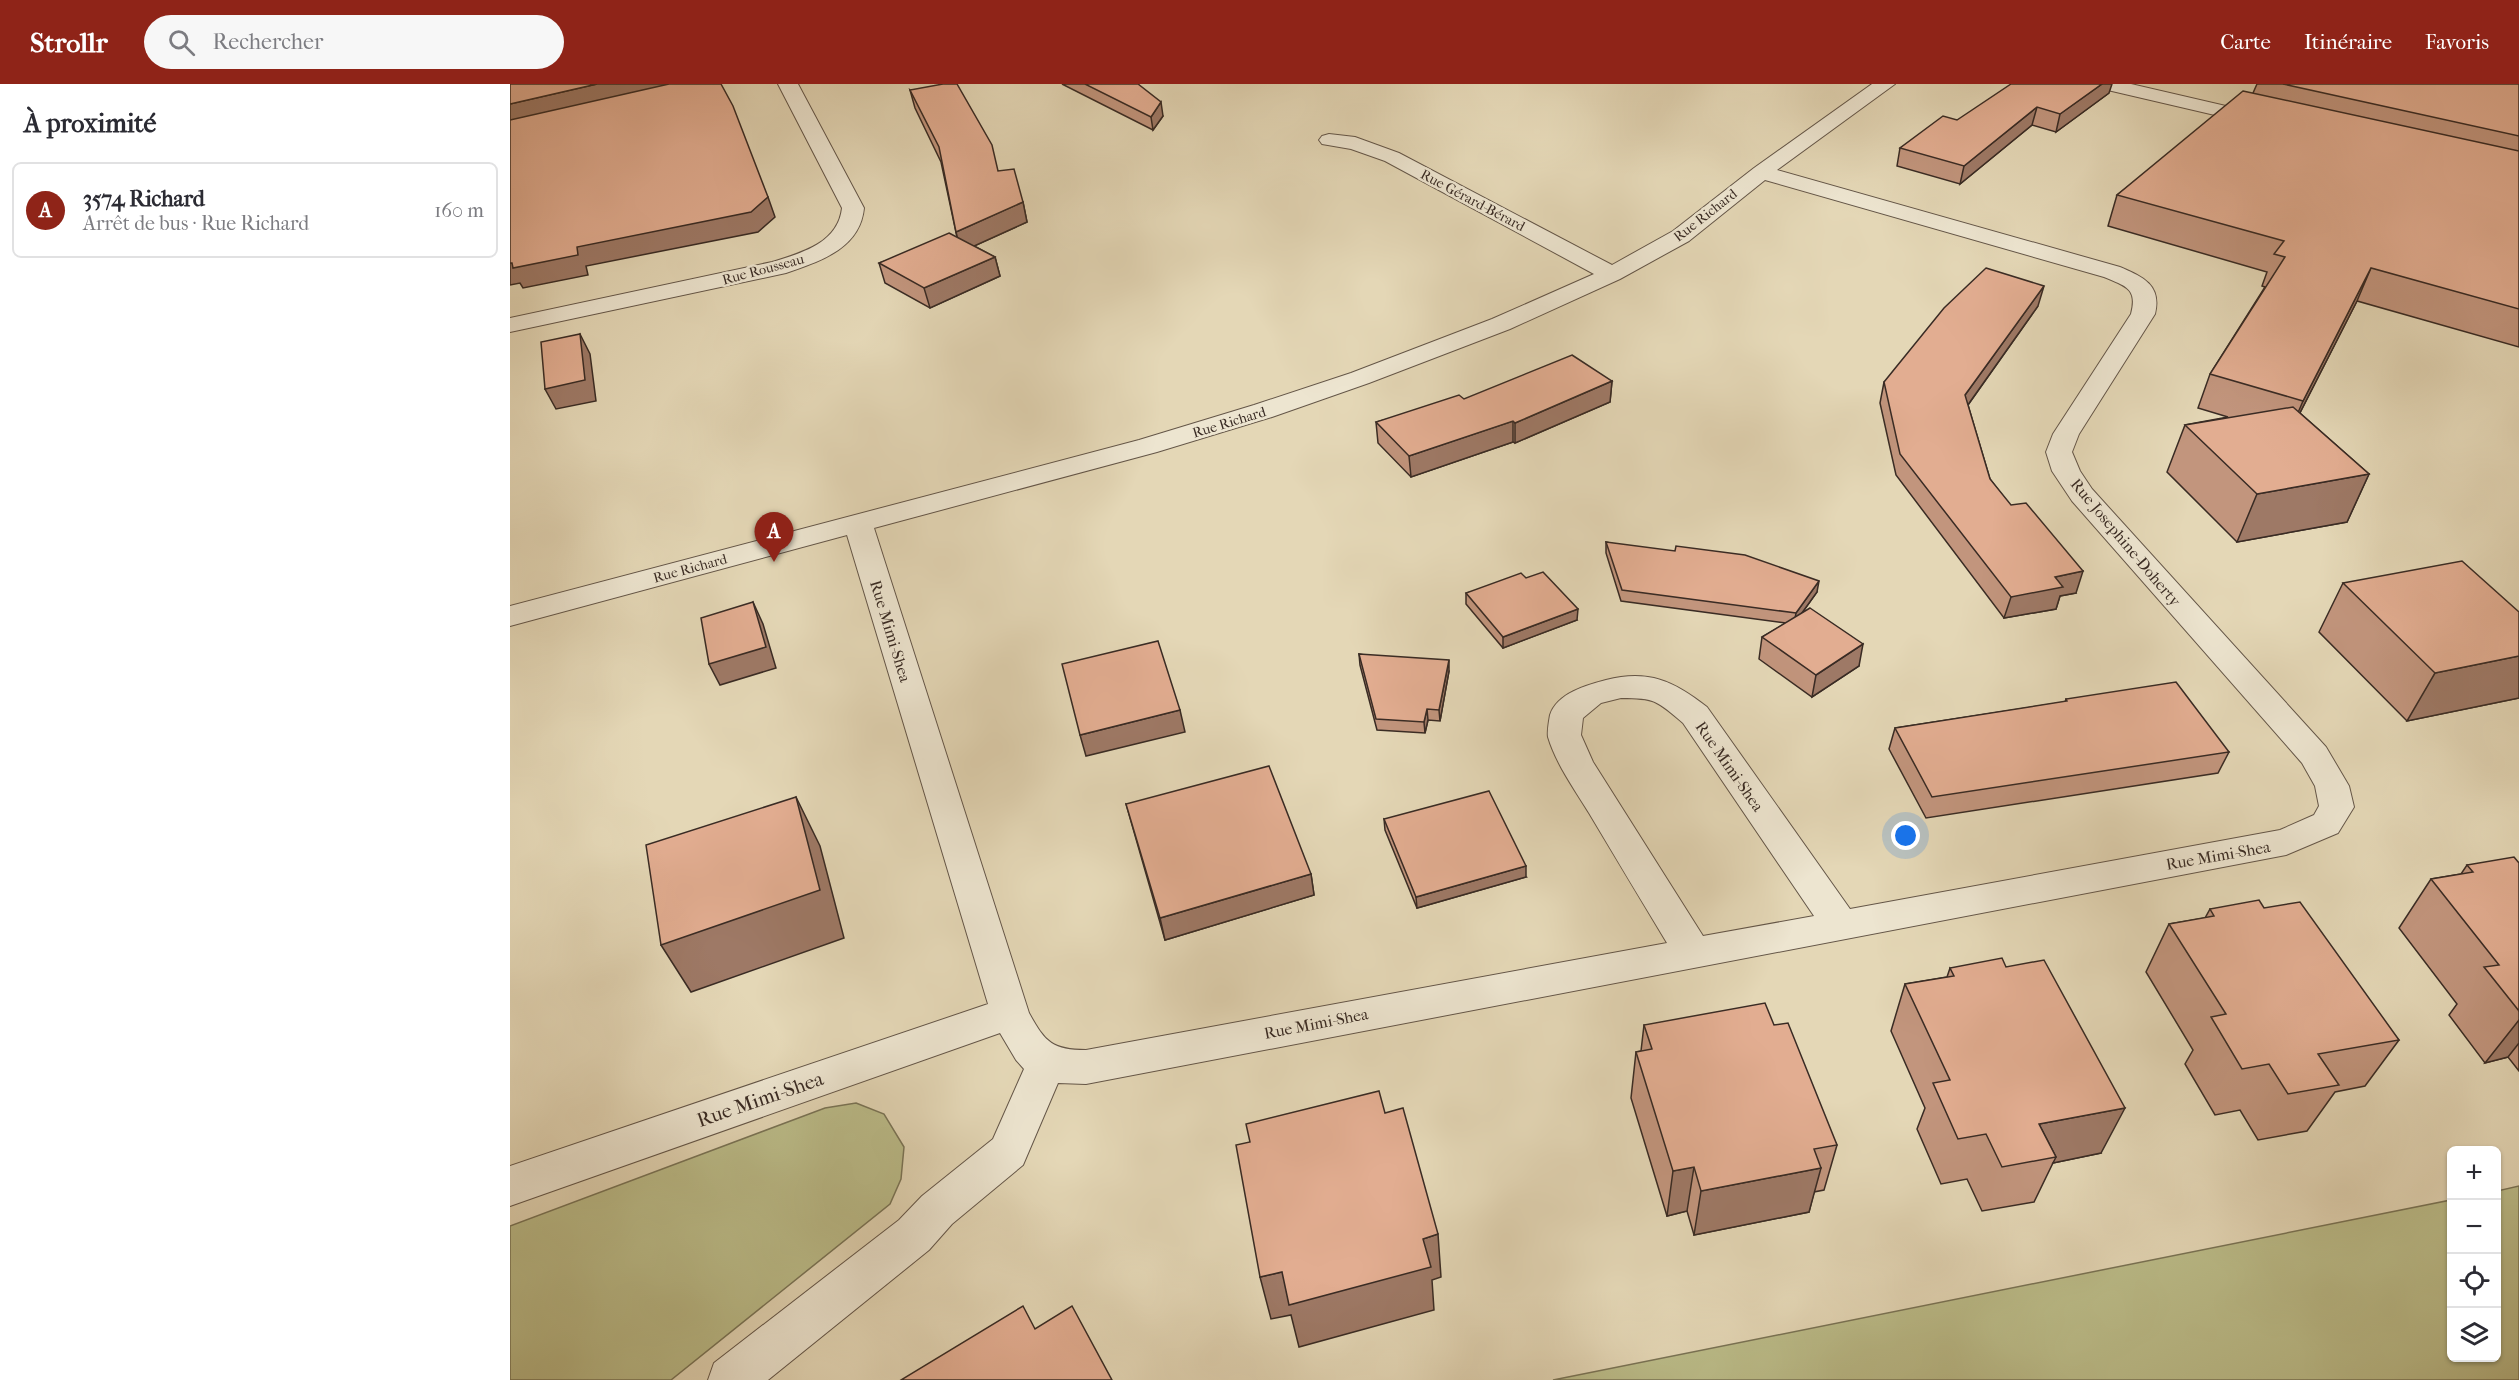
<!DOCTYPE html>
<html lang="fr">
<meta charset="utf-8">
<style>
:root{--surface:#fff;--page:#f7f7f7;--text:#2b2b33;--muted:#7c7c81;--line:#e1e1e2;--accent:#8f2418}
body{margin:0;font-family:"IM FELL French Canon",serif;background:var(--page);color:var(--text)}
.controls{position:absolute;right:18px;bottom:18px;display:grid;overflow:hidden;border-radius:9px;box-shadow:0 2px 4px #0004}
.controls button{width:54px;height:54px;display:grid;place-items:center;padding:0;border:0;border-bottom:2px solid var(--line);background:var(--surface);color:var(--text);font:30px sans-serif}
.you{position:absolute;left:1396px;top:752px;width:21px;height:21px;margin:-15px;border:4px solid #fff;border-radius:50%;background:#1a73e8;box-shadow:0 0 0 9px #1a73e833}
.badge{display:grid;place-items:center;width:39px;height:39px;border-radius:50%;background:var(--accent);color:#fff;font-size:20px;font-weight:700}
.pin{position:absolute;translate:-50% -50px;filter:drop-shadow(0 2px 3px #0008)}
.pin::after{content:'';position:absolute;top:32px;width:21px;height:18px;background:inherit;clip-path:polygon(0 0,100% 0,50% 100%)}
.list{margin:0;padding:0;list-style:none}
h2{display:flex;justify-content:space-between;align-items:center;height:78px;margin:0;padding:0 24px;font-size:26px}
h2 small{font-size:20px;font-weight:400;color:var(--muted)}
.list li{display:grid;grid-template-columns:39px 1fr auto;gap:18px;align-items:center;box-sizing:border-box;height:96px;margin:0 12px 12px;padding:0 12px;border:2px solid var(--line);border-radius:9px}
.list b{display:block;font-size:22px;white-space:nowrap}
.list p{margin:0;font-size:20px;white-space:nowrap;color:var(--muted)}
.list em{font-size:20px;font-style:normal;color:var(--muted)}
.icon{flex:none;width:33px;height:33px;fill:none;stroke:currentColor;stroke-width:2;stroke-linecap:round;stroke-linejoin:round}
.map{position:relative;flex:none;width:2009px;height:1296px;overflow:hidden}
header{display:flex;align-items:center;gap:36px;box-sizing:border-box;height:84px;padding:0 30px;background:var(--accent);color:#fff}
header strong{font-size:28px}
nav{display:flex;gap:33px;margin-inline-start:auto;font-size:21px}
.search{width:420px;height:54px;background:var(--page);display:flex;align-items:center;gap:15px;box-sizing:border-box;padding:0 21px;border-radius:33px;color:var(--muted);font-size:22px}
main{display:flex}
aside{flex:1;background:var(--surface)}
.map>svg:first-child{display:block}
.green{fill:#bbbc89;stroke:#7a7456;stroke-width:1.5}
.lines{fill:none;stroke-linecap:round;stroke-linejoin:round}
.street-casing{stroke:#645648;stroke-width:2}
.street{fill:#ede5d0;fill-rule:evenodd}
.wall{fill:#c2957d;stroke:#392b24;stroke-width:1.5}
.shaded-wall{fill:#9e7966;stroke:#392b24;stroke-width:1.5}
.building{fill:#e2ad91;stroke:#392b24;stroke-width:1.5}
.labels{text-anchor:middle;stroke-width:5;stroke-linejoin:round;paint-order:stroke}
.far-street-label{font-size:14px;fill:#392b24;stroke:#ede5d0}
.street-label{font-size:16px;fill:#392b24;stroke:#ede5d0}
.near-street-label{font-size:20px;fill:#392b24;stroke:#ede5d0}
</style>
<header>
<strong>Strollr</strong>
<div class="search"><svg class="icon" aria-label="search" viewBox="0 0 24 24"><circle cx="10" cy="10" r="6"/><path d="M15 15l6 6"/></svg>Rechercher</div>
<nav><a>Carte</a><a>Itinéraire</a><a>Favoris</a></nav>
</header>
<main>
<aside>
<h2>À proximité<small></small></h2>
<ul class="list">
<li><span class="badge">A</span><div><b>3574 Richard</b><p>Arrêt de bus · Rue Richard</p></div><em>160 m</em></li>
</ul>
</aside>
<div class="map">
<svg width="2009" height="1296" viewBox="0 0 2009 1296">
<rect width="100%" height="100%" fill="#e4d7b6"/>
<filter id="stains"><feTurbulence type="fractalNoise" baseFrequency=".00333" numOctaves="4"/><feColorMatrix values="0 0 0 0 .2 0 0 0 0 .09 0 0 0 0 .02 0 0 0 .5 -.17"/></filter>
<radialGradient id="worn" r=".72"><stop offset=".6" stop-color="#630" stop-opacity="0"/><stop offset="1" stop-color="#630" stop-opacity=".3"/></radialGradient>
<g class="green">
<polygon points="346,1019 374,1030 394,1063 391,1095 380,1120 161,1296 0,1296 0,1142 315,1024"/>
<polygon points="2009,1102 2009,1296 1043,1296 1941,1116 1942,1274 1986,1274 1987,1107"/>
</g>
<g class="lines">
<g class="street-casing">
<g id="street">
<path d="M268,0H288L354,124C350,165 310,177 276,189L0,248V234L262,178C292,169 328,159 332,124Z"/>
<path d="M1362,0H1385L1267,86L1610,183C1633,193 1652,201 1645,230L1569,350L1562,368L1570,387L1582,405L1816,663L1839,702L1844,723L1828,749L1776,771L576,1000L548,999L513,1081L442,1140L419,1166L258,1296H198L204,1279L389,1136L412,1112L483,1055L514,985L506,976L490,949L0,1122V1082L478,920L337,451L0,542V522L629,356L744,321L841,289L982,235L1084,190L875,77L841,65L812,60L809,56L812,52L819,50L845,53L889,69L1102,181L1163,147L1244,84ZM1255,96L1594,193C1615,202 1628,204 1621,230L1543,350L1536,368L1542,387L1562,417L1792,679L1805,702L1809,722L1804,731L1770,746L1340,825L1197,623C1164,597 1138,585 1096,596C1077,601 1047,609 1040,631C1039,637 1037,647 1038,653C1046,680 1065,706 1079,729C1105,773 1131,816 1157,859L576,966C542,966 535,958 519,929L364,444L647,368L762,333L859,299L1000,245L1110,195L1179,157ZM1111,614C1146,614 1147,617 1173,639L1304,832L1193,852L1083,678L1071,651L1073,634L1091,619Z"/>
<polygon points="1586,0 1621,0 1759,32 1762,36 1759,40 1752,42 1589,4"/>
</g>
</g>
<use href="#street" class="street"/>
</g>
<g class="wall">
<polygon points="552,0 628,0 653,32 643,46"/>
<polygon points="1747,0 2009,0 2009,263 1847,217 1790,329 1859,390 1837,438 1727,458 1657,388 1675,341 1718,333 1688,324 1700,290 1755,203 1752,202 1757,188 1598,142 1607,111 1743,9"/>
<polygon points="400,6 488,87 513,118 517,138 464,162 485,173 490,192 420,224 375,199 369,179 447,153 431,78 405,24"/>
<polygon points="1599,9 1546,48 1522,41 1450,100 1387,82 1390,64 1447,36"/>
<polygon points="1528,222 1458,321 1480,395 1566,509 1550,512 1546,525 1494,534 1386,391 1370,319 1374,298"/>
<polygon points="1102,297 1100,318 1005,359 1003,358 901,393 868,359 866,338 954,315"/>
<polygon points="1096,458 1307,508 1292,529 1349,582 1302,613 1249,575 1252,553 1276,539 1111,517 1096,469"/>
<polygon points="1016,494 1067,536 993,564 956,520 956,509"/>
<polygon points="1833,499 2009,528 2009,614 1897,637 1809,548"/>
<polygon points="849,570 939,587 930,637 918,636 915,649 867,646 850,581"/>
<polygon points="1556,615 1719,668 1708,689 1416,734 1379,665 1385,644 1555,618"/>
<polygon points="616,720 801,790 804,811 655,856"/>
<polygon points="874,735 1016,793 907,824 875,746"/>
<polygon points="2009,779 2009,987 1998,973 1975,979 1939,931 1947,920 1889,844 1921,795 1951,790 1957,781"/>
<polygon points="1754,824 1889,956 1855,1002 1825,1008 1797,1047 1748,1056 1730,1026 1705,1031 1675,980 1683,966 1636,888 1659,840 1695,834 1700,825"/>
<polygon points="1440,884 1591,1069 1543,1079 1524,1118 1472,1127 1457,1095 1431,1100 1407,1045 1415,1024 1381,947 1395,900 1437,893"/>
<polygon points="1134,941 1264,941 1327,1061 1314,1106 1304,1108 1299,1128 1184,1151 1177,1127 1157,1132 1121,1014 1126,968 1131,967"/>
</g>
<g class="shaded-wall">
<polygon points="87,0 173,0 0,40 0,20"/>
<polygon points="1592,0 1602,0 1599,9 1546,48 1550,30"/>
<polygon points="651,18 653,32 643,46 641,33"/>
<polygon points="1527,23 1522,41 1450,100 1454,82"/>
<polygon points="258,113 265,133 248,148 76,182 78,191 13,204 10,199 0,201 0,179"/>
<polygon points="513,118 517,138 451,168 446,148"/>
<polygon points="485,173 490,192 420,224 414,204"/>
<polygon points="1861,184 1847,217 1778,352 1793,317"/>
<polygon points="1534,202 1528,222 1450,332 1455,311"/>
<polygon points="70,250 80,270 86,317 46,325 35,305"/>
<polygon points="1102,297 1100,318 1005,359 1005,339"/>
<polygon points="1003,337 1003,358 901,393 899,372"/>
<polygon points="1859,390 1837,438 1727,458 1747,410"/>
<polygon points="1573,487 1566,509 1550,512 1546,525 1494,534 1501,513 1545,493"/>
<polygon points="1309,497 1307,508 1284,540 1286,529"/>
<polygon points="243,518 253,540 266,584 210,601 199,580"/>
<polygon points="1068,525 1067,536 993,564 993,553"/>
<polygon points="1353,560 1349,582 1302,613 1306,591"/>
<polygon points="2009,572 2009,614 1897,637 1925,589"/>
<polygon points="939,576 939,587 930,637 929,626"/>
<polygon points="917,625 918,636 915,649 914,638"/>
<polygon points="670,626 675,648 576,672 570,651"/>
<polygon points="286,713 310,762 334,854 181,908 151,861"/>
<polygon points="1016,782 1016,793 907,824 906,813"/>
<polygon points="801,790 804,811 655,856 650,834"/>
<polygon points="2009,936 2009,959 1998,973 1975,979"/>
<polygon points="1615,1024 1591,1069 1543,1079 1546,1073 1529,1040"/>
<polygon points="1184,1083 1177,1127 1157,1132 1163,1087"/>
<polygon points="1311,1084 1299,1128 1184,1151 1191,1107"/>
<polygon points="928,1150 931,1193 922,1196 924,1226 789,1263 781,1231 761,1235 750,1193 913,1155"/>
</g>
<g class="building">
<polygon points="0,0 87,0 0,20"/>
<polygon points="159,0 211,0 223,22 258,113 241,128 67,163 68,171 3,184 2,179 0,179 0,36"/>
<polygon points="433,0 447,0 482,61 488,87 504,85 513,118 446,148 429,63 400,6"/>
<polygon points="575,0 628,0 651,18 641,33"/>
<polygon points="1501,0 1592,0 1550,30 1527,23 1454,82 1390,64 1433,32 1447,36"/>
<polygon points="1773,0 2009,0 2009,52"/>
<polygon points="1733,7 2009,67 2009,225 1861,184 1793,317 1700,290 1775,173 1764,170 1774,157 1607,111"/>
<polygon points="439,149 485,173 414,204 369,179"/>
<polygon points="1476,184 1534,202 1455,311 1480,395 1501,421 1516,419 1573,487 1545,493 1553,503 1501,513 1390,370 1374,298 1434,224"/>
<polygon points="70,250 75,296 35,305 31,258"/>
<polygon points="1062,271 1102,297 1005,339 1003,337 899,372 866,338 949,311 954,315"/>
<polygon points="1783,323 1859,390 1747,410 1675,341"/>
<polygon points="1096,458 1165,467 1166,462 1235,471 1309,497 1286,529 1112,506"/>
<polygon points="1952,477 2009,528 2009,572 1925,589 1833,499"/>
<polygon points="1033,488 1068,525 993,553 956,509 1011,489 1016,494"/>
<polygon points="243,518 256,563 199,580 191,534"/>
<polygon points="1300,524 1353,560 1306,591 1252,553"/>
<polygon points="648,557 670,626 570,651 552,580"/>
<polygon points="849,570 939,576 929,626 917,625 914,638 866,635"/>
<polygon points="1666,598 1719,668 1422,713 1385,644 1557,617 1556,615"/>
<polygon points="759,682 801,790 650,834 616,720"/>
<polygon points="979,707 1016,782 906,813 874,735"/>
<polygon points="286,713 310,806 151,861 136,761"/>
<polygon points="2004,773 2009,779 2009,927 1974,883 1989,881 1921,795 1963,788 1957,781"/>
<polygon points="1749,816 1754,824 1790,818 1889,956 1808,970 1829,1001 1778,1010 1759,980 1732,985 1701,933 1716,930 1659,840 1704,832 1700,825"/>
<polygon points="1492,874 1496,883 1534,876 1615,1024 1529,1040 1546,1073 1492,1083 1476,1050 1448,1055 1423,999 1440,996 1395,900 1444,892 1440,884"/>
<polygon points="1255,919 1264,941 1278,939 1327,1061 1304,1065 1311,1084 1191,1107 1184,1083 1163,1087 1126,968 1142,965 1134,941"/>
<polygon points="869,1007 875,1029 893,1024 928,1150 913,1155 921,1183 779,1221 772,1188 750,1193 726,1061 740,1058 736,1040"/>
<polygon points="513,1222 525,1245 562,1222 602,1296 391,1296"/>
</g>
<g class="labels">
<g class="far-street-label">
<text transform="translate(963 116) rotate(28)" y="5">Rue Gérard-Bérard</text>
<text transform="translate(1195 131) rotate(-38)" y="5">Rue Richard</text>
<text transform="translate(253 185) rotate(-15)" y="5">Rue Rousseau</text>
<text transform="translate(719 338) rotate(-17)" y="5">Rue Richard</text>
<text transform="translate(180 484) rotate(-15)" y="5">Rue Richard</text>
</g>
<g class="street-label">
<text transform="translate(1616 458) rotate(50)" y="6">Rue Josephine-Doherty</text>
<text transform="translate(381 547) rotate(73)" y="6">Rue Mimi-Shea</text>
<text transform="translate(1220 682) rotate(55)" y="6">Rue Mimi-Shea</text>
<text transform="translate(1708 771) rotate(-10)" y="6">Rue Mimi-Shea</text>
<text transform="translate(806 939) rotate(-11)" y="6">Rue Mimi-Shea</text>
</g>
<g class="near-street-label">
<text transform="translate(250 1015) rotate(-19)" y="7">Rue Mimi-Shea</text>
</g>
</g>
<rect width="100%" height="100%" filter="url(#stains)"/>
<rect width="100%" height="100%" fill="url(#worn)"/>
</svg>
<div class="controls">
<button>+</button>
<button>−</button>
<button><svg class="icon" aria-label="locate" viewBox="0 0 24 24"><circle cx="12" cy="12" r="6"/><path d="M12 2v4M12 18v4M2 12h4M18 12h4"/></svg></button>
<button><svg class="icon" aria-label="layers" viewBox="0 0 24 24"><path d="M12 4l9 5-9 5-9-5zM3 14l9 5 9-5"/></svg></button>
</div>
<div class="you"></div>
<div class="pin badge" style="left:264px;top:478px">A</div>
</div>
</main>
